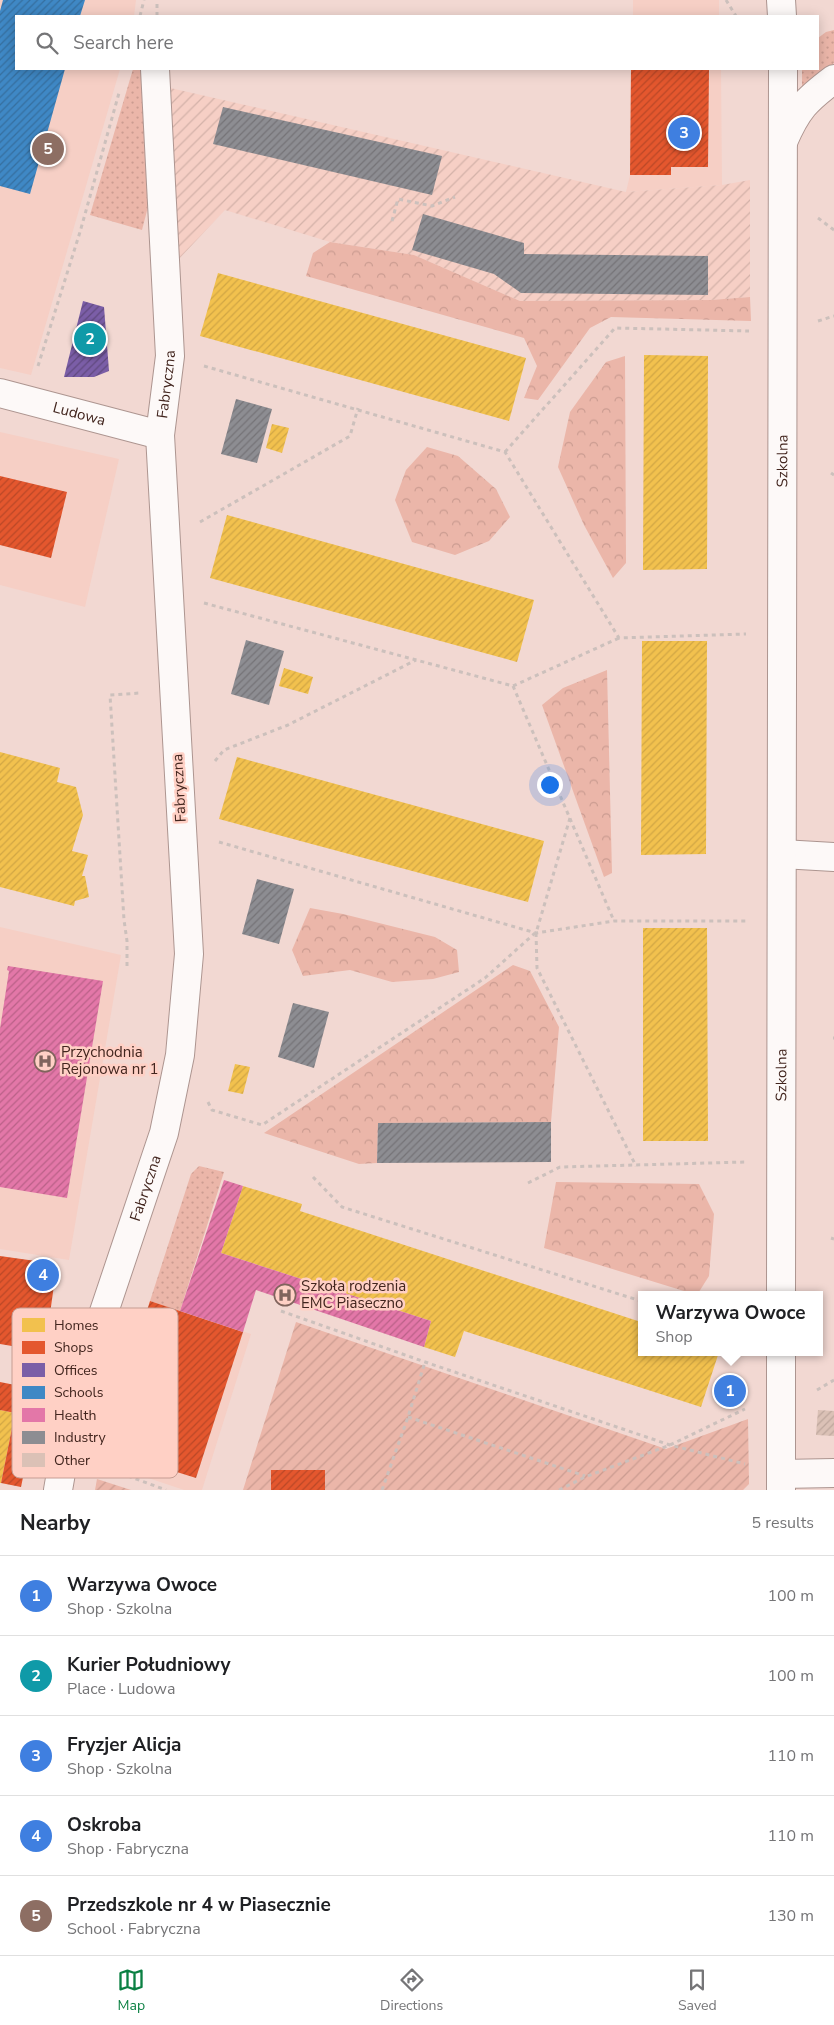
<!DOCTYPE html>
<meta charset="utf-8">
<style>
:root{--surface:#fff;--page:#f6f6f6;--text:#202124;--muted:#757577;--line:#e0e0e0;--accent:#0b8043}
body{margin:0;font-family:"Nunito Sans",sans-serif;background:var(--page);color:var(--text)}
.you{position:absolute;left:549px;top:784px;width:18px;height:18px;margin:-12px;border:4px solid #fff;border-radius:50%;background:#1a73e8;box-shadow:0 0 0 8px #1a73e833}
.badge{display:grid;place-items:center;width:32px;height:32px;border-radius:50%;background:var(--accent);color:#fff;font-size:16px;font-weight:700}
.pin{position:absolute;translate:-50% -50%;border:2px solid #fff;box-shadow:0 1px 5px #0006}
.popup{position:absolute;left:638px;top:1291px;width:185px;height:65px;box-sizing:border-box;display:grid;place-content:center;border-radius:0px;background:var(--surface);filter:drop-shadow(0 1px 4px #0005);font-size:16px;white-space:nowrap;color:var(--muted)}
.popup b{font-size:19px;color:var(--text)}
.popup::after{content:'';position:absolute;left:50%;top:100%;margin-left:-10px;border:10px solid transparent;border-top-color:var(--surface)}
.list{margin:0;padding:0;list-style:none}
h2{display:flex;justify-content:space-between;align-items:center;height:65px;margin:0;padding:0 20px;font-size:21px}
h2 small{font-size:16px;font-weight:400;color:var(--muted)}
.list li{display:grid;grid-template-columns:32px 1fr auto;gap:15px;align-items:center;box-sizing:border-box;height:80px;padding:0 20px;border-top:1px solid var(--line)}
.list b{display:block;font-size:19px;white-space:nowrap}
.list p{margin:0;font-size:16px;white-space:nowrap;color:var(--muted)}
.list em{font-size:16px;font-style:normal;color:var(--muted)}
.icon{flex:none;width:28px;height:28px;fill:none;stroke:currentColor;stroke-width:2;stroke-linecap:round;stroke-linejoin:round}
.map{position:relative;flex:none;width:834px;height:1490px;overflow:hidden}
.search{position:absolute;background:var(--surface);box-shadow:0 2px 12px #0003;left:15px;right:15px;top:15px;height:55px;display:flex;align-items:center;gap:12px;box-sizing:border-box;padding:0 18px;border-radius:0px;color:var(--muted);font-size:19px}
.sheet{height:465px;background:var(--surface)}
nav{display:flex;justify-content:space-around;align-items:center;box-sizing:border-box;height:70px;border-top:1px solid var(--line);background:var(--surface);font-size:14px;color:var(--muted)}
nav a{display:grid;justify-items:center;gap:2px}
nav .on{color:var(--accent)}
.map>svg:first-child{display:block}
.built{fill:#f6cfc5}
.industrial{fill:url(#industrial-furrows)}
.grass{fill:url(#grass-dots)}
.forest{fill:url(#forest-crowns)}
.garden{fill:url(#garden-furrows)}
.homes{fill:url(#homes-hatch)}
.shops{fill:url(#shops-hatch)}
.offices{fill:url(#offices-hatch)}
.schools{fill:url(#schools-hatch)}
.health{fill:url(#health-hatch)}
.industry{fill:url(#industry-hatch)}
.building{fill:url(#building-hatch)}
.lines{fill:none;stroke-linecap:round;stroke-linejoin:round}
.minor-casing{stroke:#ad9590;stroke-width:30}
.path{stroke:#ccc0bc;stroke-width:3;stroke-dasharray:4 4;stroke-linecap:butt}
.minor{stroke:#fdf9f8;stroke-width:28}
.labels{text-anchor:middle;stroke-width:5;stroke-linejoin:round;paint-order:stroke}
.street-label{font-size:15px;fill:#42251e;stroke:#ffd0c5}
.poi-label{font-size:15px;fill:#42251e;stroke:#ffd0c5;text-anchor:start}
.key{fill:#ffd0c5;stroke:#c69d93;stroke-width:1}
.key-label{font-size:14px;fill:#42251e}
</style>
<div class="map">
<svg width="834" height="1490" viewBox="0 0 834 1490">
<defs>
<pattern id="industrial-furrows" width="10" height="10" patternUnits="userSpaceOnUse" patternTransform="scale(1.25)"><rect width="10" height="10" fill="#f6cfc5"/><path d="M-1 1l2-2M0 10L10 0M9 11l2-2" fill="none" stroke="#d4b2a9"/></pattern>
<pattern id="grass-dots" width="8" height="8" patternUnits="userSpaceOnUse" patternTransform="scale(1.25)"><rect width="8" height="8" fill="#ebb6a9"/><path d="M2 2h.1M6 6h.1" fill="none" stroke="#cb9c91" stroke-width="1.8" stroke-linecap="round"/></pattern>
<pattern id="forest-crowns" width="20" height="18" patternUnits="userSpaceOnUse" patternTransform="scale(1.25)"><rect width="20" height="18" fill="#ebb6a9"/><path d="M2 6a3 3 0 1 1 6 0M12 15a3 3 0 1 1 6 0" fill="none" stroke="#cb9c91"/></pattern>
<pattern id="garden-furrows" width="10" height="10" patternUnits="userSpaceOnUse" patternTransform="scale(1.25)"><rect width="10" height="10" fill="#ebb6a9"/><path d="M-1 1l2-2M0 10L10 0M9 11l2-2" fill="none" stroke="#cb9c91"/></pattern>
<pattern id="homes-hatch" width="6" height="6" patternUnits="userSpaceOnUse" patternTransform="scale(1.25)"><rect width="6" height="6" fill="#f2c14e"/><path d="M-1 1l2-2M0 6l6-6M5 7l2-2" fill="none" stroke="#d1a644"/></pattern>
<pattern id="shops-hatch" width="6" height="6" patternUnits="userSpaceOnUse" patternTransform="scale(1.25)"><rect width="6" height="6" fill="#e4572e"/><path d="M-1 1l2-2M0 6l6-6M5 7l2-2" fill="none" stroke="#ba4827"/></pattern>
<pattern id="offices-hatch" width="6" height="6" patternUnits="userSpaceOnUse" patternTransform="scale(1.25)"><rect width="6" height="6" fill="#7b5ea7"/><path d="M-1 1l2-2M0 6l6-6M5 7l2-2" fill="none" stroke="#614980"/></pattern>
<pattern id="schools-hatch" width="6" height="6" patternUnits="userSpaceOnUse" patternTransform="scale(1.25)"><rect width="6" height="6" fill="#3f88c5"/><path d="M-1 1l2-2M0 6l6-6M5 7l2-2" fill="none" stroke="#366f9f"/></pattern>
<pattern id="health-hatch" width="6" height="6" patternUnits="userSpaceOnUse" patternTransform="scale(1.25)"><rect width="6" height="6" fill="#e377a8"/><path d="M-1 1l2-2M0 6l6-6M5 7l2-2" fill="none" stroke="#ba6188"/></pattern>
<pattern id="industry-hatch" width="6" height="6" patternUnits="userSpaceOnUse" patternTransform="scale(1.25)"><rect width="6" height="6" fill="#8d8d92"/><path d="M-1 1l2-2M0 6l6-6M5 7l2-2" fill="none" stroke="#757377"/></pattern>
<pattern id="building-hatch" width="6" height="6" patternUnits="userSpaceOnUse" patternTransform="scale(1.25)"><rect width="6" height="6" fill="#dbc1b6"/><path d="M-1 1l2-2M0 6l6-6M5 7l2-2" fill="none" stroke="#bda69c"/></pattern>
</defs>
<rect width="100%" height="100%" fill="#f2d8d2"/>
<g class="built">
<polygon points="0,0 136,0 134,16 16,16 16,69 120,69 31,375 0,368"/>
<rect x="633" y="0" width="86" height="16"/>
<polygon points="631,69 721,69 722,185 626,192 630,175"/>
<polygon points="0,432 119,459 85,607 0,585"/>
<polygon points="0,927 121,955 69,1260 0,1249"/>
<polygon points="150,1301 251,1334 202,1490 184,1490 106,1464 103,1449"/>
</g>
<polygon class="industrial" points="166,87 626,192 722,185 750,180 750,297 711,300 520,301 414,255 330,242 225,210 177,261"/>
<g class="grass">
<polygon points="834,30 834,63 805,88 802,87 802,69 818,69 818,38 826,32"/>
<polygon points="133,69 143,69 150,199 142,230 90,215"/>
<polygon points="199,1166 224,1172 180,1311 150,1301 191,1174"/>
</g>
<g class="forest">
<polygon points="330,242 414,255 520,301 711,300 750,297 751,321 611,317 590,328 538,400 524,398 537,366 524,338 306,276 313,253"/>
<polygon points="625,356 626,563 613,578 584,525 558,467 570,412 606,362"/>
<polygon points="427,447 458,456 496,489 510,517 489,541 455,555 412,542 395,500 406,470"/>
<polygon points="607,670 612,873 604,877 542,705 563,688"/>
<polygon points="310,908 343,914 435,937 457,950 459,972 433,979 392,982 350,970 303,976 292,950"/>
<polygon points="513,965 530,971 559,1027 551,1122 378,1123 377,1163 359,1164 264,1133"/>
<polygon points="556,1182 699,1184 714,1214 709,1276 697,1295 544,1248"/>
</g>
<g class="garden">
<polygon points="296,1322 666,1449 748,1419 749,1484 743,1490 243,1490"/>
<polygon points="97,1479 131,1490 95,1490"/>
</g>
<g class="homes">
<polygon points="218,273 526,358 509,421 200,336"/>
<polygon points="644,355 708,356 707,569 643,570"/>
<polygon points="272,424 289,428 282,453 266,448"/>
<polygon points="227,515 534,600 517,662 210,578"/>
<polygon points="642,641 707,641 706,854 641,855"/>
<polygon points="284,668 313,677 308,694 279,686"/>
<polygon points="0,752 60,768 57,782 76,787 83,815 72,851 88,855 82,876 85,876 89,897 75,901 74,906 0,887"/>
<polygon points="237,757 544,841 528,902 219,819"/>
<polygon points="643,928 707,928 708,1141 643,1141"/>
<polygon points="235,1064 250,1067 243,1094 228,1091"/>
<polygon points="243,1186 302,1204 300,1211 641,1322 641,1352 719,1352 701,1407 464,1331 455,1357 424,1347 431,1321 221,1253"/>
<polygon points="0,1410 15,1413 1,1483 0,1483"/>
</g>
<g class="shops">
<polygon points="631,69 709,69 708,167 671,167 671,175 630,175"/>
<polygon points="0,476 67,492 51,558 0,545"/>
<polygon points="0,1256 57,1264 46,1342 13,1337 12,1346 0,1344"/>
<polygon points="150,1301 243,1332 196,1478 103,1449"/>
<polygon points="22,1347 49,1353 21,1487 1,1483 15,1413 0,1410 0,1382 15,1385"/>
<rect x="271" y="1470" width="54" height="20"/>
</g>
<polygon class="offices" points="83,301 104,307 109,371 94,377 64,377"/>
<polygon class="schools" points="3,0 85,0 80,16 16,16 16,69 65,69 30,194 0,186 0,11"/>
<g class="health">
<polygon points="8,966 103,981 67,1198 0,1187 0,1029 9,971 7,970"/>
<polygon points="224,1180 243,1186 221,1253 431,1321 424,1347 256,1290 243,1332 180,1311"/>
</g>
<g class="industry">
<polygon points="223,107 442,156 432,195 213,144"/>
<polygon points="423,214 524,243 524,254 708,256 708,295 521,293 494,274 412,250"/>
<polygon points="236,399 272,409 257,463 221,454"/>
<polygon points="246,640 284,651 269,705 231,694"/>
<polygon points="257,879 294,889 279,944 242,934"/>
<polygon points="293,1003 329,1012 314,1068 278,1057"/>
<polygon points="551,1122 551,1162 377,1163 378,1123"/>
</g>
<polygon class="building" points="818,1410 834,1411 834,1436 816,1435"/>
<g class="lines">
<g class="minor-casing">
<g id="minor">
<polyline points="781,0 782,16"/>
<path d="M783,142C797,109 806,100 834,79"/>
<path id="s1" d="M0,393L160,435"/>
<polyline points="782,854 834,857"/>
<path id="s2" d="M781,1295L783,69"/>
<polyline points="781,1474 834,1473"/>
<path id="s3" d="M58,1490L73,1404L164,1133L180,1055L189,954L160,435L170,356L155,69"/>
<polyline points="781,1490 781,1352"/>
</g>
</g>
<g class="path">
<polyline points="726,0 736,16"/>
<polyline points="140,16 144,0"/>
<polyline points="157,16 157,0"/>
<polyline points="818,218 834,230"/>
<polyline points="392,221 398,199 432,206 455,197"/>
<polyline points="818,321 834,316"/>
<polyline points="38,366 80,232 119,93"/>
<polyline points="204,366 505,452 619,638 746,634"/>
<polyline points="505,452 615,328 749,331"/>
<polyline points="831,473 834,475"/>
<polyline points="200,522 350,436 358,408"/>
<polyline points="204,603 513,686 619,638"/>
<polyline points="513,686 614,921"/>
<polyline points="215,761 224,750 288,725 416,660"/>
<polyline points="570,818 536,933 537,968 636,1166"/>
<polyline points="219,842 536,933 614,921 747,921"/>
<polyline points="127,966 127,941 124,920 110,695 140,693"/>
<polyline points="833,1038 834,1038"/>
<polyline points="208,1102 212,1110 262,1125 485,978 535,933"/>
<polyline points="313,1177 342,1207 641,1301"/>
<polyline points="528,1183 560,1167 746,1162"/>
<polyline points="831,1238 834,1239"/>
<polyline points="281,1311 425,1362 670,1445 745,1464"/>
<polyline points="817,1390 834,1380"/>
<polyline points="408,1417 585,1476"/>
<polyline points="98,1465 166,1490"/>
<polyline points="382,1490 408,1417 425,1362"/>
<polyline points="559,1490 585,1477 670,1445 745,1409"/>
</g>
<use href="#minor" class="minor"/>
</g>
<defs>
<g id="hospital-ring" transform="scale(1.125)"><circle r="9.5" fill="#ffd0c5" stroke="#80645d" stroke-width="1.5"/><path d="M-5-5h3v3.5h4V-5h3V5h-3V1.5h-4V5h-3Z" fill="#80645d"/></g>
</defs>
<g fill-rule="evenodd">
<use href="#hospital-ring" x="45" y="1061"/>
<use href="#hospital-ring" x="285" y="1295"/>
</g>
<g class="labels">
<g class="street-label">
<text dy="5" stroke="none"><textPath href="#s3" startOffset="1125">Fabryczna</textPath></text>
<text dy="5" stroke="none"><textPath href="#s1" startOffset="82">Ludowa</textPath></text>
<text dy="5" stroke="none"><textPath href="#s2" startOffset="834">Szkolna</textPath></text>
<text transform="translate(179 788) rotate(-93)" y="5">Fabryczna</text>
<text dy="5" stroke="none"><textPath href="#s2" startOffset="220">Szkolna</textPath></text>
<text dy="5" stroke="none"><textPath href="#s3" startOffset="315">Fabryczna</textPath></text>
</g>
<g class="poi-label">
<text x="61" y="1057">Przychodnia<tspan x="61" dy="17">Rejonowa nr 1</tspan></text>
<text x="301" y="1291">Szkoła rodzenia<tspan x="301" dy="17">EMC Piaseczno</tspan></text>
</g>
</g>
<rect x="12" y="1308" width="166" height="170" rx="8" class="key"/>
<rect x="22" y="1318" width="23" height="14" fill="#f2c14e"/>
<rect x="22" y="1341" width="23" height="13" fill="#e4572e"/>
<rect x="22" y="1363" width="23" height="14" fill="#7b5ea7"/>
<rect x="22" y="1386" width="23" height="13" fill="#3f88c5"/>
<rect x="22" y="1408" width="23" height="14" fill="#e377a8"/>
<rect x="22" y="1431" width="23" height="13" fill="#8d8d92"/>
<rect x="22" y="1453" width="23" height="14" fill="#dbc1b6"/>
<g class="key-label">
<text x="54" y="1330">Homes</text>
<text x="54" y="1352">Shops</text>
<text x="54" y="1375">Offices</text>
<text x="54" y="1397">Schools</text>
<text x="54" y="1420">Health</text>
<text x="54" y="1442">Industry</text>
<text x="54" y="1465">Other</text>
</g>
</svg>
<div class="you"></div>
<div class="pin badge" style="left:730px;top:1391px;background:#3f7fe0">1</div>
<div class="popup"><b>Warzywa Owoce</b>Shop</div>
<div class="pin badge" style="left:90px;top:339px;background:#0f9aa8">2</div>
<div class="pin badge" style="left:684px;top:133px;background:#3f7fe0">3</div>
<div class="pin badge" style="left:43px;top:1275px;background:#3f7fe0">4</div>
<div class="pin badge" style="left:48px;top:149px;background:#8d6e63">5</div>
<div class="search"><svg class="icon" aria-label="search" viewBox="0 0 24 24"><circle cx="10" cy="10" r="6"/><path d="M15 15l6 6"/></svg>Search here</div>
</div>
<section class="sheet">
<h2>Nearby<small>5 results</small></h2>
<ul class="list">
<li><span class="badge" style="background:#3f7fe0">1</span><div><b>Warzywa Owoce</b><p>Shop · Szkolna</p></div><em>100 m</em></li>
<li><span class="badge" style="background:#0f9aa8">2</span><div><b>Kurier Południowy</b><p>Place · Ludowa</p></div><em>100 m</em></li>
<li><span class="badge" style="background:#3f7fe0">3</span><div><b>Fryzjer Alicja</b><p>Shop · Szkolna</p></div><em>110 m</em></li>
<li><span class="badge" style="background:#3f7fe0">4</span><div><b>Oskroba</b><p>Shop · Fabryczna</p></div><em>110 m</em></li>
<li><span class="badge" style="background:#8d6e63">5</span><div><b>Przedszkole nr 4 w Piasecznie</b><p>School · Fabryczna</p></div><em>130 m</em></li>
</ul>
</section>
<nav>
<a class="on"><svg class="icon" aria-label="map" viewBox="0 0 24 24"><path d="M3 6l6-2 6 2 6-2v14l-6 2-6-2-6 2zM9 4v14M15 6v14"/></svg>Map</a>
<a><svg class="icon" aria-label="directions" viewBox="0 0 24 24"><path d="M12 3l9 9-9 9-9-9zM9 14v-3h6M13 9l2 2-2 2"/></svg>Directions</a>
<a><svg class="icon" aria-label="saved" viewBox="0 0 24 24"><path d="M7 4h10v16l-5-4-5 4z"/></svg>Saved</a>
</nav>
